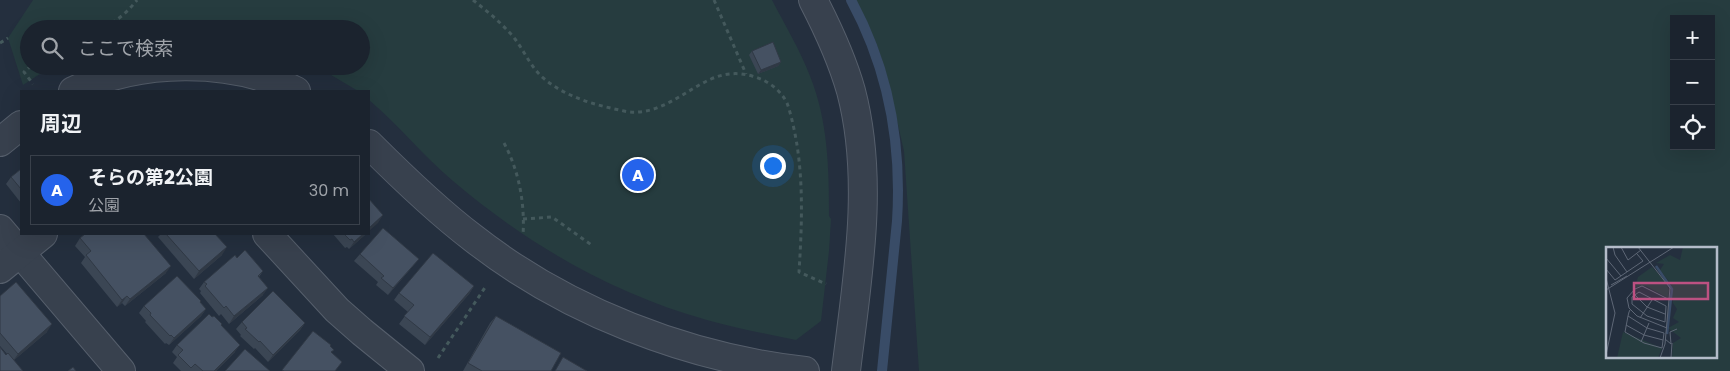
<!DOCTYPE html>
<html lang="ja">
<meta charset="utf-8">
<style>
:root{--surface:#1b232e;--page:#242b36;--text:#f1f3f6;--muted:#a0a4aa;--line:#39404a;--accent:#2563eb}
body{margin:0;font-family:Poppins,"Noto Sans JP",sans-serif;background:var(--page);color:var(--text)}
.controls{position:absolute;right:15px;top:15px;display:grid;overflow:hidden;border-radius:0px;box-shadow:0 5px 20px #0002}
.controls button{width:45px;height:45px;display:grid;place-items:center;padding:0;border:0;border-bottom:1px solid var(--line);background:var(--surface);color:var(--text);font:25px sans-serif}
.you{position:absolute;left:772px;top:165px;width:18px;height:18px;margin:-12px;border:4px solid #fff;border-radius:50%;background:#1a73e8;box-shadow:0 0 0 8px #1a73e833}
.badge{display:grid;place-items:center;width:32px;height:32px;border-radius:50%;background:var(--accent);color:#fff;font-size:16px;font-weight:700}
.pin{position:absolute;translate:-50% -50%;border:2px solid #fff;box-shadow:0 1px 5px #0006}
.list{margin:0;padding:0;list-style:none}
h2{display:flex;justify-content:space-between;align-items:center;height:65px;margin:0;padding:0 20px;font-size:21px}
h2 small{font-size:16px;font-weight:400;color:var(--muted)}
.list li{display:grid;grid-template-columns:32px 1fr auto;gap:15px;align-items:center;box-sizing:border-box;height:70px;margin:0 10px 10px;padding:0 10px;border:1px solid var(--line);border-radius:0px}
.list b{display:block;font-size:19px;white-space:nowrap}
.list p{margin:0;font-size:16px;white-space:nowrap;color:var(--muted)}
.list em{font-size:16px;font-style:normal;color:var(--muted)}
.icon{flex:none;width:28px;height:28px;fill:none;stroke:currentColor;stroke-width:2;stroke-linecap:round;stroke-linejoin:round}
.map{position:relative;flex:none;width:1730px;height:371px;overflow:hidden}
.search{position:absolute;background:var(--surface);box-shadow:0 5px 20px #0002;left:20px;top:20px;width:350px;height:55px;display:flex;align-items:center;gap:12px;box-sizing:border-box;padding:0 18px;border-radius:28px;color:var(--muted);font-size:19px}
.panel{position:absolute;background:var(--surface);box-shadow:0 5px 20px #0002;left:20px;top:90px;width:350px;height:145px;border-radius:0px}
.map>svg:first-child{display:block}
.green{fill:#263c3f;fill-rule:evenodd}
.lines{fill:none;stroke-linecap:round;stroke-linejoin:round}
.stream{stroke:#394c67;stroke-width:10}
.minor-casing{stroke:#565f6c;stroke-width:30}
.path{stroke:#44595c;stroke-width:3;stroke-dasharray:4 4;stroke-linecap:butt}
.minor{stroke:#38414e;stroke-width:28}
.wall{fill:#3b4654}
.shaded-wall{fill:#303945}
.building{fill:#455162;stroke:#303945}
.inset-river{fill:none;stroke:#394c67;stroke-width:2.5}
.inset-road{fill:none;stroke:#5e6776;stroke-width:1}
.view{fill:#bd5182;fill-opacity:0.15;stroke:#bd5182;stroke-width:2.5}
.inset-edge{fill:none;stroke:#b4bcc9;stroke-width:2.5}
</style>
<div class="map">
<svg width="1730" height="371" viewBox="0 0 1730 371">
<rect width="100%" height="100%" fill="#242f3e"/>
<g class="green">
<path d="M33,0H772C785,25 800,50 810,76C828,121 829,168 829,216L831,219L829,251L821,321L796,340C766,334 736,328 707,320C613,294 527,244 453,181C423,156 399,125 369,100V91H358L316,66H361V29H29V66H52L23,85L8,38Z"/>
<path d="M856,0H1730V371H919L904,151L886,73L877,45ZM1674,19H1711V146H1674ZM1608,248H1716V357H1608Z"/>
</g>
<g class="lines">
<path class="stream" d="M851,0C889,70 902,143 897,221L882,371"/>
<g class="minor-casing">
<g id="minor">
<path d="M813,0C828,29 842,59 851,91C875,182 857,280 846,371"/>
<path d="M73,91C139,59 231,57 296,91"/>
<polyline points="0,142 21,125"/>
<path d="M369,144C402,177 436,210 473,238C566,311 688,358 805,371"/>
<polyline points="0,229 121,371"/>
<polyline points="267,234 337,310 362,332 410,371"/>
<polyline points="0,269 43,234"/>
</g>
</g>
<g class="path">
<path d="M473,0C488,12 503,24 515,39C524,51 530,65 541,76C564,97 595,105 624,111C657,118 684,91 711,79C725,73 738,72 752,76C767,80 780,89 787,103C790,111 792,120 794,129C804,175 802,225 799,272L826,284"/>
<polyline points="714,0 746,74"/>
<path d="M97,29C114,24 126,14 137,0"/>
<polyline points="0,43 8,38"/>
<polyline points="31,66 24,72 33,84"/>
<path d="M504,143C519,171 525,203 523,235"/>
<polyline points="523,219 552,217 593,246"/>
<polyline points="438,358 486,286"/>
</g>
<use href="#minor" class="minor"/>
</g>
<g class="wall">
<polygon points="752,51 781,62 778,66 758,74 749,55"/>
<polygon points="21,169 21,203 6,184 11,177"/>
<polygon points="161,234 215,234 222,255 194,279 158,237"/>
<polygon points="333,234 366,234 349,249 347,247 345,248"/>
<polygon points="80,238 166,273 125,306 122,303 117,307 81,263 85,257 75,246"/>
<polygon points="360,254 413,266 388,295 376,285 378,282 354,261"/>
<polygon points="237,258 263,271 259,277 263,295 229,324 221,314 219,316 200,293 201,291 199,289 204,282"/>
<polygon points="474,286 469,294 425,345 399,324 408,312 394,300 399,293"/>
<polygon points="0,296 47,332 14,360 6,355 7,354 0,346"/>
<polygon points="200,302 206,309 201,316 169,345 166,343 165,344 145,322 146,321 139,313 144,306"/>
<polygon points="496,316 551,371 463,371 490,323"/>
<polygon points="242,322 305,323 300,330 268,362 255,348 254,349 240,336 241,335 236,329"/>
<polygon points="221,325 235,352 216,371 181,371 173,363 177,357 172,352 177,345"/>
</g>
<g class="shaded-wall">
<polygon points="781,62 778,66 758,74 761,70"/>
<polygon points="383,215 378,223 369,231 369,228"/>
<polygon points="363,234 366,234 349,249 354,242"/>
<polygon points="227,247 222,255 194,279 199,271"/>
<polygon points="419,259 413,266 388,295 393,288"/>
<polygon points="171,266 166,273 125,306 130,299"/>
<polygon points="474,286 469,294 425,345 430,337"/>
<polygon points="268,288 263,295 229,324 234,316"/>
<polygon points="127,296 122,303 117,307 122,300"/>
<polygon points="206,309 201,316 169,345 174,338"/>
<polygon points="305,323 300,330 268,362 273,355"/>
<polygon points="52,324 47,332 13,361 18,354"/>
<polygon points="240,345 235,352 216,371 214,371"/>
</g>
<g class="building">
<polygon points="773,42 781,62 761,70 752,51"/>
<polygon points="21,169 21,189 11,177"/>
<polygon points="369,199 383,215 369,228"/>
<polygon points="383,228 419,259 393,288 381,278 384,276 360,254"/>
<polygon points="85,234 144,234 171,266 130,299 127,296 122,300 86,255 91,251 80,238"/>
<polygon points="166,234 215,234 227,247 199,271"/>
<polygon points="344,234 363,234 354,242 352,239 350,240"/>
<polygon points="245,250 263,271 258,276 268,288 234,316 226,306 224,308 205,286 207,284 204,282 235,255 237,258"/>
<polygon points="433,253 474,286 430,337 404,316 414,305 399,293"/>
<polygon points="177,276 201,301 200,302 206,309 174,338 171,335 170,336 150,315 151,313 144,306"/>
<polygon points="16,282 52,324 18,354 0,333 0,296"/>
<polygon points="273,291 305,323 273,355 260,341 259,342 245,329 247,328 242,322"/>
<polygon points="209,314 212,317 214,316 222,324 221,325 240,345 214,371 203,371 195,364 191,368 178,355 183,350 177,345"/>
<polygon points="496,316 561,353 551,371 482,371 468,363"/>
<polygon points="313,331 331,345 330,346 334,350 331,352 342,362 335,371 284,371 282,370"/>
<polygon points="0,347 6,355 8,353 23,371 0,371"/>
<polygon points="245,349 270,371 225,371"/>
<polygon points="563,357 587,371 555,371"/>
<polygon points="73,367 76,371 68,371"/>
</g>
<g transform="translate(1606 247)">
<rect width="111" height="111" fill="#242f3e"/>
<path d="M77,0H111V111H66L67,96L75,91L62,81L73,75L67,71L71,62L67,56L65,37L54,23L58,17L50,16L64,8L74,13ZM46,20L59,34L63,43L62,51L40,39L29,40L32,30ZM17,85L56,101L52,111H11Z" fill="#263c3f"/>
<path class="inset-river" d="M50,19L66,42L61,87"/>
<path class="inset-road" d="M7,0L9,8L21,25M15,0L22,13L35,3M32,0L64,41L59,97L54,111M0,11L15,29M0,22L9,33L37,14L31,7M0,31L9,66L0,108M5,38L21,29M0,43L68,0M33,45L60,59L59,75L41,69L26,57V50ZM27,46L41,60L59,67M22,69L41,81L58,86L56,101L38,96L19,85L22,69L23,65L24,63M34,71L46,53M20,78L38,88L57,93M61,81L31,69L23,61L21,51L29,42L36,39L64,53M59,92L65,97L64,85L71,82M35,95L43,76M59,111H65L66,96"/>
<path class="view" d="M28,36H102V52H28Z"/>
<rect width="111" height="111" class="inset-edge"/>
</g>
</svg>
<div class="controls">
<button>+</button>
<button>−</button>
<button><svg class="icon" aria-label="locate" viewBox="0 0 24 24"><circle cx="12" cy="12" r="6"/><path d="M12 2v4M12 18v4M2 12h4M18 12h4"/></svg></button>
</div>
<div class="you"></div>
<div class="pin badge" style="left:638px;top:175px">A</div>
<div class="search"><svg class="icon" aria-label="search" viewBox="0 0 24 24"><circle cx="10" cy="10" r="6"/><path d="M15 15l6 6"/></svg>ここで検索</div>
<section class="panel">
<h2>周辺<small></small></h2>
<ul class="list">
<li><span class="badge">A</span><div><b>そらの第2公園</b><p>公園</p></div><em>30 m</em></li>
</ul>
</section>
</div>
